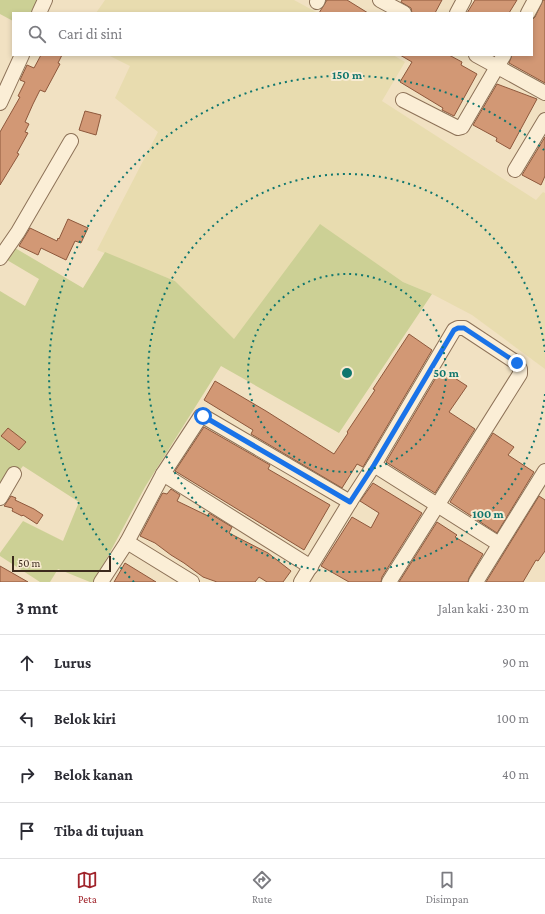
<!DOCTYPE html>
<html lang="id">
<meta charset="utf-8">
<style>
:root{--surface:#fff;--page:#f7f7f7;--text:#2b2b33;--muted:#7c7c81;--line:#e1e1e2;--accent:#a0232a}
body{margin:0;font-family:"Crimson Pro",serif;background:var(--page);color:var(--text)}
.scale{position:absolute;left:12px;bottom:10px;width:99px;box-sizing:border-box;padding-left:4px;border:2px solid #3c2a1d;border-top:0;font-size:11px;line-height:14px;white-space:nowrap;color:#3c2a1d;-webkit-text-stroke:3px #f8ebd2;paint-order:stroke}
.stop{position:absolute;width:12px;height:12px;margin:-9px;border:3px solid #1a73e8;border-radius:50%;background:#fff}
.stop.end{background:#1a73e8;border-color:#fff;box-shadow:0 1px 4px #0008}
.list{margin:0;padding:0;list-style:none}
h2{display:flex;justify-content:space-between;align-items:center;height:52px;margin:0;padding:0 16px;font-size:17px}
h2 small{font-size:13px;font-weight:400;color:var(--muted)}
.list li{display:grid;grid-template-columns:26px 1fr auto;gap:12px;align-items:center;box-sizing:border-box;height:56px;padding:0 16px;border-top:1px solid var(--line)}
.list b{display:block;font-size:15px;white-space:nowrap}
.list em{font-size:13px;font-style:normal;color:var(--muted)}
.icon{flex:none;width:22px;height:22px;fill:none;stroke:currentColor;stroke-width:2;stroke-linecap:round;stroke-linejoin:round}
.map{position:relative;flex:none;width:545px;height:582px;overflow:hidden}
.search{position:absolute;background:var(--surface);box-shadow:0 2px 6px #0003;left:12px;right:12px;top:12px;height:44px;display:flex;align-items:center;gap:10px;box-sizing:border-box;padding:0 14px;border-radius:0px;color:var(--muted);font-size:15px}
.sheet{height:276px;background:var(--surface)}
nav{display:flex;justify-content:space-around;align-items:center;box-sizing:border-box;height:56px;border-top:1px solid var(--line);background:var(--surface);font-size:11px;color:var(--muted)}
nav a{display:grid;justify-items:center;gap:2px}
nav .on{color:var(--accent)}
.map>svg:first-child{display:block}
.farmland{fill:#e8dcaf}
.green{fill:#ccd095}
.building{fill:#d29875;stroke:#8e583c}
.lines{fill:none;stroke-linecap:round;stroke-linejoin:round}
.street-casing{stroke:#8d7258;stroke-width:16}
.street{stroke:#fbeed6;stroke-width:14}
.route{stroke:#1a73e8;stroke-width:5}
.ring{fill:none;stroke:#0f766e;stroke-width:2;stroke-dasharray:2 4}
.centre{fill:#0f766e;stroke:#f8ebd2;stroke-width:2}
.ring-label{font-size:12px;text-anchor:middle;font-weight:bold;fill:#0f766e;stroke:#f8ebd2;stroke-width:4;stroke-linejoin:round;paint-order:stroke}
</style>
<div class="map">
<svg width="545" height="582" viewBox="0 0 545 582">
<rect width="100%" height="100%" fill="#f1e1c2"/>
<g class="farmland">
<polygon points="105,0 294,0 318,13 96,13"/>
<polygon points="108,55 393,55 405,62 382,101 536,200 543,192 545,193 545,369 472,315 432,294 403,282 320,225 234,340 175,281 97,250 158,132 115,98 130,66"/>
</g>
<g class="green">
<polygon points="0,0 37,0 33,13 13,13 13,21 0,14"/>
<polygon points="320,224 403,282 432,294 339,433 221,366 145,487 94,582 90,582 58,569 50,582 40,582 0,556 0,553 23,521 63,541 79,502 23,466 0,496 0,291 25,306 39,279 7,260 15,248 83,288 105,252 175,281 234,339"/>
</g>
<g class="building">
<polygon points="327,0 347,0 368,13 319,13"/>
<polygon points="402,0 442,0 435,13 412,13 411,8 401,2"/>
<polygon points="475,0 517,0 509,13 467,13"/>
<polygon points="543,0 545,0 545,83 509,63 512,55 532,55 532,20 535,17"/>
<polygon points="41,55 62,55 58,63 60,64 45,92 40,90 33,104 25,122 29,124 25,132 28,133 17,153 19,154 0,185 0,132 20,97 18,96 25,82 20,80 27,65 34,68"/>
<polygon points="400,55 449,55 462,62 461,65 477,74 454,116 442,110 443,108 400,82 412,62"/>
<polygon points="497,84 537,99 510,149 496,141 497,138 473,125"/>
<polygon points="85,111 101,115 96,135 79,130"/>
<polygon points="545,137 545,176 541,185 522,175"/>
<polygon points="68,219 88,228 81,243 75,241 66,260 41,248 38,255 19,246 30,228 57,241 58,238 59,239"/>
<polygon points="409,334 432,350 363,467 357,464 342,488 251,434 253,430 204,400 215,381 266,411 334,454 348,433 347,432 375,390 373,389"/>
<polygon points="441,369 467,386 449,412 475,429 435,493 386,462"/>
<polygon points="204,427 270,465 268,469 330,505 304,550 175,471"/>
<polygon points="8,428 26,442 19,450 1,436"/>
<polygon points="493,433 514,447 508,455 534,472 497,533 450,502"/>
<polygon points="373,483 422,513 382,577 381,582 349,582 321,566 352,517 371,528 379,513 360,501"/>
<polygon points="171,489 180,495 177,501 208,516 209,513 232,527 229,533 268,553 291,571 283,582 267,582 259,577 255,582 217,582 203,577 184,563 171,555 155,543 140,536 162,494 163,493 167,494"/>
<polygon points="11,496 16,498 15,500 34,509 43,515 37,524 23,515 22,516 12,511 13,509 12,508 4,506"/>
<polygon points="539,496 545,500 545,551 538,561 536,560 523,582 486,582"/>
<polygon points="437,522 457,535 455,537 483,554 469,578 468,582 399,582"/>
<polygon points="125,563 156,582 114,582"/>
<polygon points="0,566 28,582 0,582"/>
</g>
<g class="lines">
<g class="street-casing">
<g id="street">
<polyline points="380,0 404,13"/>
<polyline points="317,2 318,0"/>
<polyline points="39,13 45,0"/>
<polyline points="457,13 464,0"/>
<polyline points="528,13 535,0"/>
<polyline points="476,55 545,93"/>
<polyline points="403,100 458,128 462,127 504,55"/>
<polyline points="0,103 22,55"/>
<polyline points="515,170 545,120"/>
<polyline points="0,258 18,232 71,141"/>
<polyline points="374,465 499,544"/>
<polyline points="163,474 311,567"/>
<polyline points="0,498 14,474"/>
<polyline points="127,542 192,582"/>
<polyline points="101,582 127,542 163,474 201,416 203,416 350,502"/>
<polyline points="301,582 350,502 374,465 454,330 458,328 464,328 517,363 520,369 520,374 389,582"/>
<polyline points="476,582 545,471"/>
</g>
</g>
<use href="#street" class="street"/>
</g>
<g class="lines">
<polyline class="route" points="203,416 350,502 374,465 454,330 458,328 464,328 517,363"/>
</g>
<g class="ring">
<circle cx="347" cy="373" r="99"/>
<path d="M545 394A199 199 0 1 1 545 352"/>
<path d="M134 582A298 298 0 0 1 544 150"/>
</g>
<circle cx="347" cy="373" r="6" class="centre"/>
<g class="ring-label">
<text x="347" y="79">150 m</text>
<text x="446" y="377">50 m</text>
<text x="488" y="518">100 m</text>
</g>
</svg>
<div class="scale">50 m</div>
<div class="stop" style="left:203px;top:416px"></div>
<div class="stop end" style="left:517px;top:363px"></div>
<div class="search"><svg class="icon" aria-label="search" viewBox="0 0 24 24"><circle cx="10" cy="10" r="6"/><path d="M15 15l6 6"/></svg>Cari di sini</div>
</div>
<section class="sheet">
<h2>3 mnt<small>Jalan kaki · 230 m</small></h2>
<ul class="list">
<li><svg class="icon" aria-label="ahead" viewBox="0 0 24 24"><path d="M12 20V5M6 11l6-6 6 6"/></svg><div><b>Lurus</b></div><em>90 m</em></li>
<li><svg class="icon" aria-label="left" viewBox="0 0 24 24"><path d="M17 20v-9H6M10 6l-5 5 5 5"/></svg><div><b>Belok kiri</b></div><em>100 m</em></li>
<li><svg class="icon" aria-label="right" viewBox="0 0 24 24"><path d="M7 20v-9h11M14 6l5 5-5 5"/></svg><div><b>Belok kanan</b></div><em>40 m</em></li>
<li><svg class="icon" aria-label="arrive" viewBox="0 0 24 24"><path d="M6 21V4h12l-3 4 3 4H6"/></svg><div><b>Tiba di tujuan</b></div></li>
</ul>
</section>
<nav>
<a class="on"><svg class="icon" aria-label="map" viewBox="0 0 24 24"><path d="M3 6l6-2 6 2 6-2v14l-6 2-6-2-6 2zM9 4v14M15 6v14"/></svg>Peta</a>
<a><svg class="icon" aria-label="directions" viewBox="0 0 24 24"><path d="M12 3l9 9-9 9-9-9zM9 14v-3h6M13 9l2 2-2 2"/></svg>Rute</a>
<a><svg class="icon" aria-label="saved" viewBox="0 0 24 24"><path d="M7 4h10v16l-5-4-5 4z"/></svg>Disimpan</a>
</nav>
